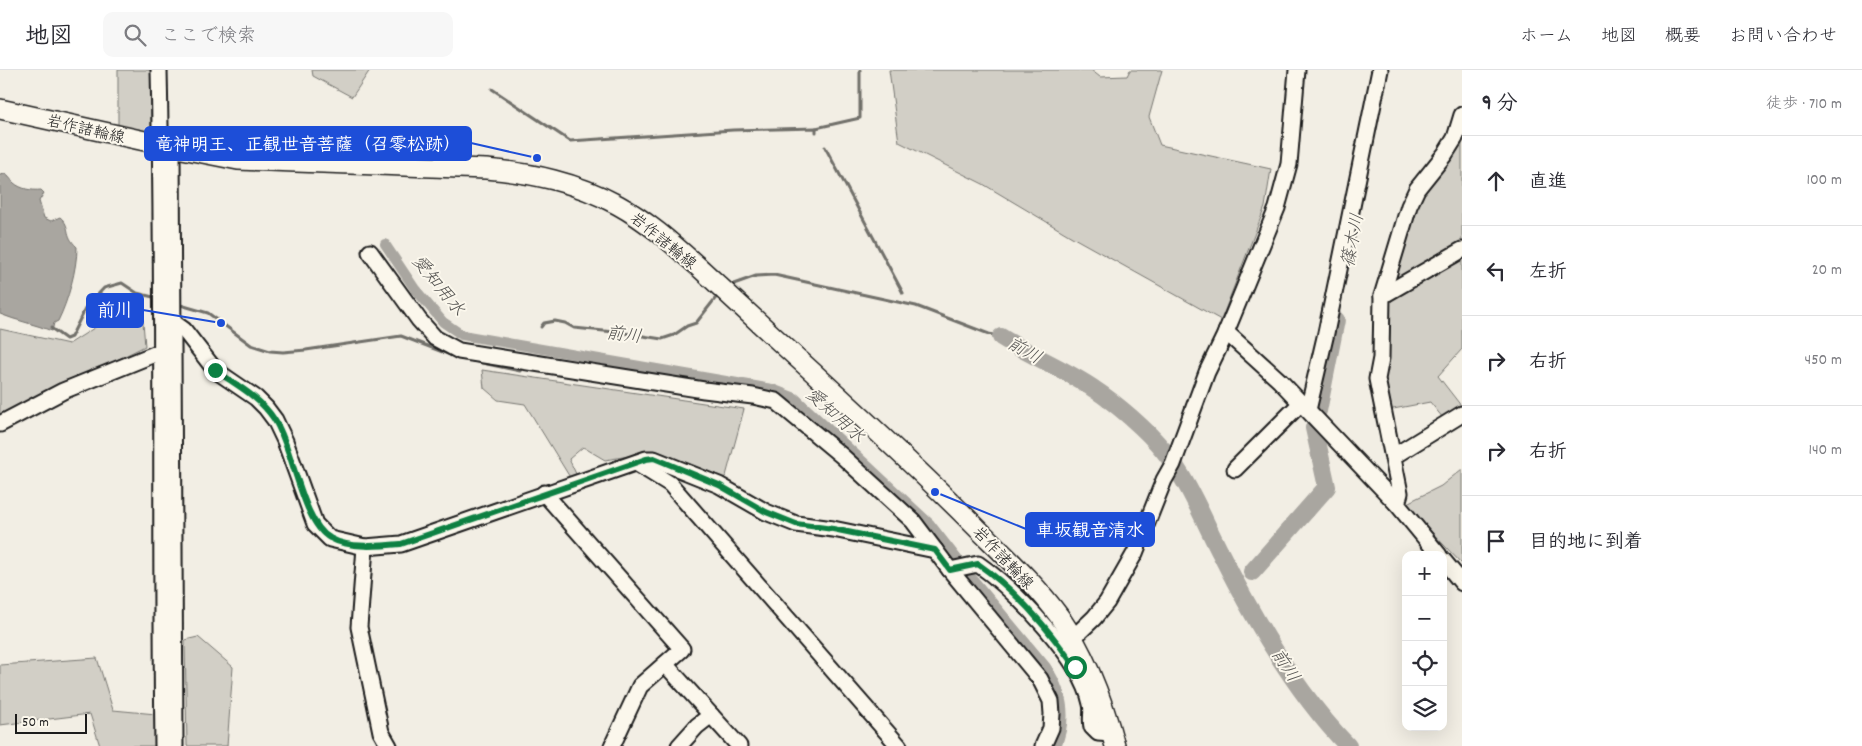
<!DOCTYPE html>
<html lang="ja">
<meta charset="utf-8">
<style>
:root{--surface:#fff;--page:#f7f7f7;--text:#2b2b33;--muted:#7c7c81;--line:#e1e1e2}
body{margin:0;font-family:Dekko,"Klee One",sans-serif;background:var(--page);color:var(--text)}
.controls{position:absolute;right:15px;bottom:15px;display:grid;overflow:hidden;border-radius:10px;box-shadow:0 5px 20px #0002}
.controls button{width:45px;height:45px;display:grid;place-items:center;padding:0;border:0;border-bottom:1px solid var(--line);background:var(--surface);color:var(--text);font:25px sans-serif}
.scale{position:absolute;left:15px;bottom:12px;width:72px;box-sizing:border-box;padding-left:5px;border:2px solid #1c1c1c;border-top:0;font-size:14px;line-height:18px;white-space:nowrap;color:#1c1c1c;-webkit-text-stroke:4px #fbf7ec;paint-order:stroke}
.stop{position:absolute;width:15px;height:15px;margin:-11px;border:4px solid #0b8043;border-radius:50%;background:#fff}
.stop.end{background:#0b8043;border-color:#fff;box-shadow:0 1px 5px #0008}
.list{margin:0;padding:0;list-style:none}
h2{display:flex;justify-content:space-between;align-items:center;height:65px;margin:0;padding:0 20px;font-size:21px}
h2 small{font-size:16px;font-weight:400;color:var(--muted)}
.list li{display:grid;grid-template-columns:32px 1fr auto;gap:15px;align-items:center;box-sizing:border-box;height:90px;padding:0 20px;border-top:1px solid var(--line)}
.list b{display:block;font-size:19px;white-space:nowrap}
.list em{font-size:16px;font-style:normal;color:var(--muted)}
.icon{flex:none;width:28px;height:28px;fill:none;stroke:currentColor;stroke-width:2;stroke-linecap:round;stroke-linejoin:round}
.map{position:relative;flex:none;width:1462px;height:676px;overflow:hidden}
header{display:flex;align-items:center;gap:30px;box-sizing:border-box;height:70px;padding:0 25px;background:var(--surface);border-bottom:1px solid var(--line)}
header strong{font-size:24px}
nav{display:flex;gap:28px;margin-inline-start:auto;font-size:18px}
.search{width:350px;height:45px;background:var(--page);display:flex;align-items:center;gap:12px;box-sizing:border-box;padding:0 18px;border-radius:10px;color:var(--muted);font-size:19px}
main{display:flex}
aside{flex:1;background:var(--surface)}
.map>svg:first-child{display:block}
.green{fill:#d2cfc6;stroke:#777671}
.water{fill:#a9a6a0;stroke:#716f6b}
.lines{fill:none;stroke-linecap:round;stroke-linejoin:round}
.stream{stroke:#716f6b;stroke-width:3}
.canal{stroke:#a9a6a0;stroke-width:10}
.river{stroke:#a9a6a0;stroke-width:18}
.minor-casing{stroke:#1c1c1c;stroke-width:19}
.major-casing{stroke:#1c1c1c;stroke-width:22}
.minor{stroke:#fbf7ec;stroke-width:15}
.major{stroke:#fbf7ec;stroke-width:19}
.route{stroke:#0b8043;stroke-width:6}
.labels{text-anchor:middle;stroke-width:4;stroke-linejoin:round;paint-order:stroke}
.street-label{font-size:16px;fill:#1c1c1c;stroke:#fbf7ec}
.water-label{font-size:18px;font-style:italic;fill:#545351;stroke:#fbf7ec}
.leader{fill:none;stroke:#1d4ed8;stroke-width:2}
.callout-dot{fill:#1d4ed8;stroke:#fbf7ec;stroke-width:2}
.callout{fill:#1d4ed8;stroke:#1d4ed8;stroke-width:2}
.callout-label{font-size:18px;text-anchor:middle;font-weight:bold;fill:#fff}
</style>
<header>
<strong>地図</strong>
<div class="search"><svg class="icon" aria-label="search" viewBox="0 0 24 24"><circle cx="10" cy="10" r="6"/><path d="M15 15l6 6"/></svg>ここで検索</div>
<nav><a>ホーム</a><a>地図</a><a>概要</a><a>お問い合わせ</a></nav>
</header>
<main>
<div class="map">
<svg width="1462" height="676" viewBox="0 0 1462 676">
<rect width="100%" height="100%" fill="#f2eee4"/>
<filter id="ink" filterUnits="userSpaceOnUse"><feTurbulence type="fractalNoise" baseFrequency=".02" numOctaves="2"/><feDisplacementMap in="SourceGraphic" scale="10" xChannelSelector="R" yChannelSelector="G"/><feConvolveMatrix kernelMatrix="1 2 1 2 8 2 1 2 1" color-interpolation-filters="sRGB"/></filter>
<g filter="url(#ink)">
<g class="green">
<polygon points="118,0 151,0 151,63 118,57"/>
<polygon points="312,0 370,0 352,27 313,6"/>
<polygon points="889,0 1091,0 1100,7 1127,6 1130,0 1162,0 1149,47 1160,75 1271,99 1265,137 1221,250 1072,167 983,114 899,72"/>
<polygon points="1462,68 1462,279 1438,306 1462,337 1443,348 1430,332 1388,340 1382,309 1394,197 1416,130"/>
<polygon points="141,228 145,276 0,348 0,259 69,274"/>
<polygon points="482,300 744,339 726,406 722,409 647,383 605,390 583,377 569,389 577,406 571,409 525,334 498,330 484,318"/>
<polygon points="1462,399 1462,494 1405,434 1441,416"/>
<polygon points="198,567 233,597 227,676 187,676 185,570"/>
<polygon points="97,588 113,640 156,644 156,676 100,676 90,644 0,655 0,595"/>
</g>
<path class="water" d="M5,104C10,107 10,109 14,113C21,119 32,121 41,120L44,123L39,131L44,148L51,151L60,147C72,157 63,164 77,177C77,199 68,231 58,251L54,253L52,261C35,254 17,251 0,244V105Z"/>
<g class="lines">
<g class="stream">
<polyline points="492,19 570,71 733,60 816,58 816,62"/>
<polyline points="816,58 860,48 860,0"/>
<polyline points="825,77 903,223"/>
<polyline points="728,216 756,206 774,205 916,236 989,264 1001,267"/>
<polyline points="177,234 208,243 251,275 270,281 283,282 306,280 401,266 453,286"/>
<polyline points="541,257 544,253 555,251 565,253 574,258 624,263 662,269 674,265 687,256 696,253 718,225"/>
<polyline points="51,258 66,269 71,267 86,237 104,218 122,213 137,223 157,228"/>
<polyline points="464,289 520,301 522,298"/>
</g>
<path class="canal" d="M385,174L415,219L443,252L462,265L772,319L795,328L930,454L976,513L1046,597C1063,622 1068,648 1056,676"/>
<g class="river">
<path d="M1001,267C1031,286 1065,299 1094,319C1117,334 1147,360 1164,381C1188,410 1204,451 1221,484C1254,550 1296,623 1348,676"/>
<polyline points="1318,341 1336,250"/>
<polyline points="1252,502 1327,417 1314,358"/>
</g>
<g class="minor-casing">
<g id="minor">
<path d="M159,0C164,225 160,451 163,676"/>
<polyline points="172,77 175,676"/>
<polyline points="370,182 419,250 435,268 459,281 704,320 753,326 776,331 842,386 913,451 950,500 1040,609 1051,631 1052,644 1051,658 1043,676"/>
<polyline points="1382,226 1462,180"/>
<polyline points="173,252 184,260 215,300 256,328 266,338 275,350 285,371 315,454 330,469 365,477 401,474 646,389 654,389 719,415 766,442 796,454 833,459 935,480"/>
<polyline points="1226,262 1280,311 1397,434 1439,485"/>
<polyline points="1308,340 1326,263 1380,0"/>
<polyline points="0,354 63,321 162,281"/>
<polyline points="1394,386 1462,344"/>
<polyline points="636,393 670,414 899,676"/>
<polyline points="1235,399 1301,333"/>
<polyline points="544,423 682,579 640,616 612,676"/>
<polyline points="1397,434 1400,423 1377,309 1381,288 1382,226 1409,136 1417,119 1445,84 1455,68 1462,45"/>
<polyline points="365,477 359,557 381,662 389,676"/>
<polyline points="1443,490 1462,513"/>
<path d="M950,500L978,494C1015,520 1082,589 1091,634C1093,641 1090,650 1092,657L1098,663L1112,664"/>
<polyline points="1073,568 1094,548 1107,532 1135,483 1164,410 1173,394 1207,302 1224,267 1277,138 1289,94 1297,0"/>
<polyline points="665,594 739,676"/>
<polyline points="679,676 697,656 711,645"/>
</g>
</g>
<g class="major-casing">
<path id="major" d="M0,39L172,77L238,90L486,99C532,103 576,112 618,135C649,152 675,176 702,200C729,225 756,250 783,275C848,334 912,393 974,455C1003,484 1035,513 1059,546C1086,585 1103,631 1115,676"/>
</g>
<use href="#minor" class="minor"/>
<use href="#major" class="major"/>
</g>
</g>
<g class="lines" filter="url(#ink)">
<path class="route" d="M215,300C236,315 260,327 274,349C293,377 302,453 330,468C349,479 380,476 401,474L646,389L654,388L719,415L766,442L796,454L833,459L935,480L950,500L978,494C1017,521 1048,558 1075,597"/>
</g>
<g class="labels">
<g class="street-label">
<text transform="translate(86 58) rotate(13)" y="6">岩作諸輪線</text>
<text transform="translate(664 170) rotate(39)" y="6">岩作諸輪線</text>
<text transform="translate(1004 487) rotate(46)" y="6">岩作諸輪線</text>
</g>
<g class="water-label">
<text transform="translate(1352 170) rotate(-79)" y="6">篠木川</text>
<text transform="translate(439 215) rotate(51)" y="6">愛知用水</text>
<text transform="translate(624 264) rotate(7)" y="6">前川</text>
<text transform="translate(1025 280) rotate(29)" y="6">前川</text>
<text transform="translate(836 345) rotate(42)" y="6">愛知用水</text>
<text transform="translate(1286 595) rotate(57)" y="6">前川</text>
</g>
</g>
<path class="leader" d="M537 88L471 73M221 253L143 240M935 422L1026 459"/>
<g class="callout-dot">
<circle cx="537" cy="88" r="5"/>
<circle cx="221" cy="253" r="5"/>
<circle cx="935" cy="422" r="5"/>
</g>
<g class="callout">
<rect x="145" y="57" width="326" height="33" rx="5"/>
<rect x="87" y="224" width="56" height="33" rx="5"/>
<rect x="1026" y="443" width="128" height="33" rx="5"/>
</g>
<g class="callout-label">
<text x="308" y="80">竜神明王、正観世音菩薩（召零松跡）</text>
<text x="115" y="246">前川</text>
<text x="1090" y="466">車坂観音清水</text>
</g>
</svg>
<div class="controls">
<button>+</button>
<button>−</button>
<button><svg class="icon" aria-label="locate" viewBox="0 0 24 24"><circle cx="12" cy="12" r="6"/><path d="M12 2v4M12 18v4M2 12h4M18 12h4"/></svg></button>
<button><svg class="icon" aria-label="layers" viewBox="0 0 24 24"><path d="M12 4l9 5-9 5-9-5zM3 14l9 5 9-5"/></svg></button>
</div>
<div class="scale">50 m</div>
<div class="stop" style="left:1075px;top:597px"></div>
<div class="stop end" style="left:215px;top:300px"></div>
</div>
<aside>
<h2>9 分<small>徒歩 · 710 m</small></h2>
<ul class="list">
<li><svg class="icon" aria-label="ahead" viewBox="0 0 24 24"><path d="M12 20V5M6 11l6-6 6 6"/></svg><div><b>直進</b></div><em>100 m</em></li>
<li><svg class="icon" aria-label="left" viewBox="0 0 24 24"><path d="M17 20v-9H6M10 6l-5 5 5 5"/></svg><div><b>左折</b></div><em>20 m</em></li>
<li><svg class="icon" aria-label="right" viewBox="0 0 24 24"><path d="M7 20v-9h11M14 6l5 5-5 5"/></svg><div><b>右折</b></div><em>450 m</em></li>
<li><svg class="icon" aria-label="right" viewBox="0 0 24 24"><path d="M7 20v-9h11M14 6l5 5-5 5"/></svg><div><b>右折</b></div><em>140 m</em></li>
<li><svg class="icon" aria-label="arrive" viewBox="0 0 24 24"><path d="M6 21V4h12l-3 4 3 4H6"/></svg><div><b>目的地に到着</b></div></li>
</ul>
</aside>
</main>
